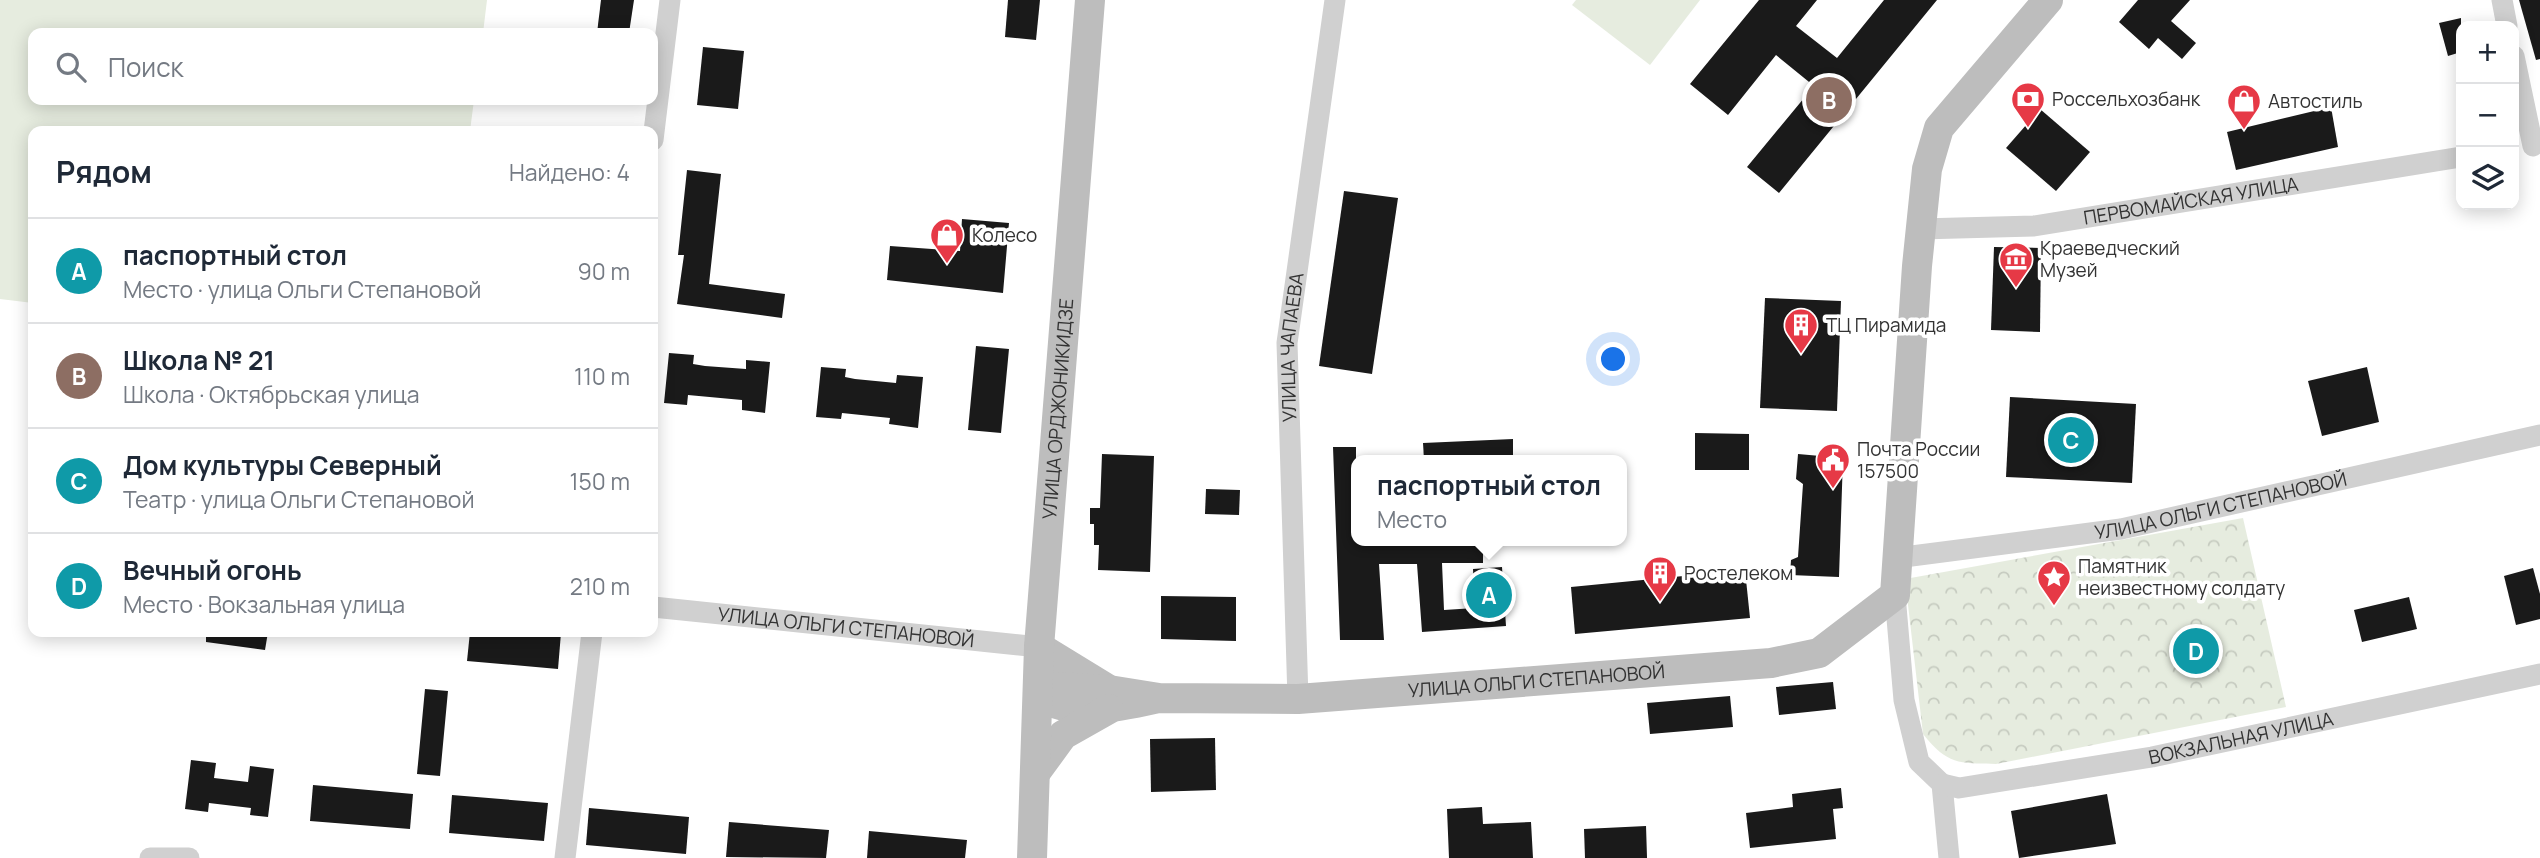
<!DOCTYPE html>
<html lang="ru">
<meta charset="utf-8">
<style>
:root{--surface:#fff;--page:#f2f2f3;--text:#1f2937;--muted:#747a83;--line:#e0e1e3;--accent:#d93025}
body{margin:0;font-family:Manrope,sans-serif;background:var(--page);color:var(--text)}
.controls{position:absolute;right:21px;top:21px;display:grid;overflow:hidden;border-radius:14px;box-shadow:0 4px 18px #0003}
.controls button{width:63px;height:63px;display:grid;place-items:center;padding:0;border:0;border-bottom:2px solid var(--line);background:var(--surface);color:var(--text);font:35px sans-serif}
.you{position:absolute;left:1614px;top:360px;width:24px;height:24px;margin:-18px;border:5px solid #fff;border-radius:50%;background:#1a73e8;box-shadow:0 0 0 10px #1a73e833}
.badge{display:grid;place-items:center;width:46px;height:46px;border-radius:50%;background:var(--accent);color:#fff;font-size:23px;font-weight:700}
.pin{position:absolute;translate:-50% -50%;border:4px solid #fff;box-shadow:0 2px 7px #0006}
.popup{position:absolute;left:1351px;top:455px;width:276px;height:91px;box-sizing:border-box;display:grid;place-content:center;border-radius:14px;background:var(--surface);filter:drop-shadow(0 2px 5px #0005);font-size:23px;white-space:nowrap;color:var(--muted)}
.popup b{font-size:26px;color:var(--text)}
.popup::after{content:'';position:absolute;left:50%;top:100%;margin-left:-14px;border:14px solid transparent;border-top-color:var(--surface)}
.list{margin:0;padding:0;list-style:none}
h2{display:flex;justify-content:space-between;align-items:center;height:91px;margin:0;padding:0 28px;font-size:30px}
h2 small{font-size:23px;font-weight:400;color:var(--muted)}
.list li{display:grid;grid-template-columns:46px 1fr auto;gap:21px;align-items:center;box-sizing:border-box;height:105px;padding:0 28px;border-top:2px solid var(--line)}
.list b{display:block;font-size:26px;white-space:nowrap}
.list p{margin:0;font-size:23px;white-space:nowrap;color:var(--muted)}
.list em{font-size:23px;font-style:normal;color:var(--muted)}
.icon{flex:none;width:38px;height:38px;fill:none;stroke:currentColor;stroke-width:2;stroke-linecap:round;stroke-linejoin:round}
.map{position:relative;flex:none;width:2540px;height:858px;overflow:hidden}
.search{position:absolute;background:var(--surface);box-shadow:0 4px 18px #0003;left:28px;top:28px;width:630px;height:77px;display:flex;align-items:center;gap:18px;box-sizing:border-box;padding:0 24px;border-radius:14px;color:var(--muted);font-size:26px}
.panel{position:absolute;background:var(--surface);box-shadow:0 4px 18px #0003;left:28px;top:126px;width:630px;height:511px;border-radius:14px}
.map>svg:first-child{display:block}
.park{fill:url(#park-crowns)}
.pitch{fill:#e6ecdf}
.building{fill:#1a1a1a}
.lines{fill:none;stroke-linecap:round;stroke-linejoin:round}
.minor{stroke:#d0d0d0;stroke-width:21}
.secondary{stroke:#bdbdbd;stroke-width:30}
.labels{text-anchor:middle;stroke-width:7;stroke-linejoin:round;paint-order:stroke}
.poi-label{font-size:19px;fill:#333;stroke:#fff;text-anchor:start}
.street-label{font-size:19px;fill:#333;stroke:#fff}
</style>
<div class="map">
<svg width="2540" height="858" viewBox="0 0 2540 858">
<defs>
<pattern id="park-crowns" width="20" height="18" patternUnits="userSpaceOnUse" patternTransform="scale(1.75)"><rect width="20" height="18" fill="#e6ecdf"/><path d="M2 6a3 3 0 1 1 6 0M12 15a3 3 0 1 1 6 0" fill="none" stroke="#c6cbc0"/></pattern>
</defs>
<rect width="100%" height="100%" fill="#fff"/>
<path class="park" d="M2243,518L2286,707L1996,764C1958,763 1948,765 1923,734L1905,579Z"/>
<g class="pitch">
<polygon points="0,0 487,0 483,33 33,33 33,100 474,100 470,131 33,131 33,303 0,299"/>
<polygon points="1576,0 1700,0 1650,65 1572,5"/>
</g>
<g class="building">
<polygon points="601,0 634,0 629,33 597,33"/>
<polygon points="1008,0 1040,0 1036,40 1005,37"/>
<polygon points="1759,0 1817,0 1796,26 1837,58 1884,0 1937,0 1779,193 1747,167 1814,86 1776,55 1728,115 1690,84"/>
<polygon points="2138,0 2190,0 2171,21 2196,43 2182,59 2158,38 2149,49 2119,22"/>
<polygon points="2519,0 2540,0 2540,59 2536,60"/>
<polygon points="2461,18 2461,52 2448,56 2439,23"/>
<polygon points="703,47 744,51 738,109 697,105"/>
<polygon points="2331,107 2338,147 2236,170 2227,132"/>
<polygon points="2040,109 2090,152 2056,191 2006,148"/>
<polygon points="687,170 721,174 709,284 785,294 782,318 677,304 684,255 678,255"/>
<polygon points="1344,191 1398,198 1372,374 1319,366"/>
<polygon points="962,219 1009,223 1003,293 887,280 890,246 960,251"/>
<polygon points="1994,247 2041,248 2040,332 1991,330"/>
<polygon points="1765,298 1841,301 1837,411 1760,408"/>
<polygon points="976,346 1009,349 1001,433 968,430"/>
<polygon points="669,353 694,355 693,364 705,366 746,369 746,360 770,362 765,413 742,410 742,400 688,395 687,405 664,403"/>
<polygon points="821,367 846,369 845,377 855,379 896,383 897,375 923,377 918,428 889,424 890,418 842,413 841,419 816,417"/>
<polygon points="2367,367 2379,422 2322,436 2308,381"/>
<polygon points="2010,397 2136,404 2132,483 2006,477"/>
<polygon points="1695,433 1749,434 1749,470 1695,470"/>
<polygon points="1513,439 1513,460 1424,460 1423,443"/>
<polygon points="1333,447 1356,447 1356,541 1483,541 1483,563 1442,563 1444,610 1475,608 1473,569 1502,567 1506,626 1422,632 1417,564 1379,564 1384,640 1340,640"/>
<polygon points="1102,454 1154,456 1150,572 1098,570 1099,545 1094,545 1094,524 1090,524 1090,508 1100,508"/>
<polygon points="1798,454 1843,458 1839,577 1790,575 1791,560 1798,557 1803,484 1796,479"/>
<polygon points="1206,489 1240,490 1239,515 1205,514"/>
<polygon points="2533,568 2540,594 2540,619 2516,625 2504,576"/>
<polygon points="1745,570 1750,618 1575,634 1571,587"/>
<polygon points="1161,596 1236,597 1236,641 1161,639"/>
<polygon points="2409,597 2417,629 2362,642 2354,610"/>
<polygon points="206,632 268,632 265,650 206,642"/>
<polygon points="470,632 561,633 558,669 467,661"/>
<polygon points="1833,682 1836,709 1779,715 1776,687"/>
<polygon points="425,689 448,691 440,776 417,774"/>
<polygon points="1730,696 1733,727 1650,734 1647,703"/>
<polygon points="1215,738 1216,790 1151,792 1150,739"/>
<polygon points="191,760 216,763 214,778 248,782 250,766 274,769 268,817 250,815 251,808 209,803 208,812 185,809"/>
<polygon points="313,785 413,794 410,829 310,821"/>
<polygon points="1841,788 1843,808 1833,809 1836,839 1750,848 1746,813 1793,807 1792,794"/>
<polygon points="2107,794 2116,844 2019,858 2011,811"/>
<polygon points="452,795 548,803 544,841 449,833"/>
<polygon points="1482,807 1483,824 1531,822 1533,858 1449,858 1447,809"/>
<polygon points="589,808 689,817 686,854 586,845"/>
<polygon points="729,822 829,830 826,858 726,857"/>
<polygon points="1646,826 1647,858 1585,858 1584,829"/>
<polygon points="869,831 967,840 965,858 867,858"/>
</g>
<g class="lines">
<g class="minor">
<polyline points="2502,0 2507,26"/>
<polyline points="2514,56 2533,146"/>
<polyline points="653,140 670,0"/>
<path id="s1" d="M1920,229L2034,226L2461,157"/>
<path id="s2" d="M1896,558L2121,529L2540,435"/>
<polyline points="1895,595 1904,700 1919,762 1942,784 1949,858"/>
<path id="s3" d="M653,607L1039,647"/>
<path id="s4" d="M1298,699L1287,343L1335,0"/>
<path id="s5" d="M1942,784L1959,788L2152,757L2540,674"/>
<polyline points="150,858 189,858"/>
<polyline points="565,858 592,632"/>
</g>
<g class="secondary">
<polyline points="1039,647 1106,688"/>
<path id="s6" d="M1159,698C1119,707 1074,718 1038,695L1056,687L1109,690L1159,698L1298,699L1771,663L1819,653L1895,595L1917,266L1927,169L1939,128L2048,0"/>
<polyline points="1036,772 1063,735 1109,709"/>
<path id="s7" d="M1032,858L1039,647L1090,0"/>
</g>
</g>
<defs>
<g id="bank-pin" transform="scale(1.75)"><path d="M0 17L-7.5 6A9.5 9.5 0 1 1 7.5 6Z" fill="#e63946" stroke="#fff"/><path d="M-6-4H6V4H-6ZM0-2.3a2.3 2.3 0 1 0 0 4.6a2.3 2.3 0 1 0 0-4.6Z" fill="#fff"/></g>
<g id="shop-pin" transform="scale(1.75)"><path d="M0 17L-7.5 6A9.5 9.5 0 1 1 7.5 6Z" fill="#e63946" stroke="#fff"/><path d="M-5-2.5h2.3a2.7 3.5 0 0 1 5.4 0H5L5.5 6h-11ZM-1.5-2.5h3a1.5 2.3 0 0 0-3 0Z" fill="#fff"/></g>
<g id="museum-pin" transform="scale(1.75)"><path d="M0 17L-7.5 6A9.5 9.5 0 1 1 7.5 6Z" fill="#e63946" stroke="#fff"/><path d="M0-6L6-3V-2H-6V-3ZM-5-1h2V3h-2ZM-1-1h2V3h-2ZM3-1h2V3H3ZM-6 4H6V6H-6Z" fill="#fff"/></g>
<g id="building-pin" transform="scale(1.75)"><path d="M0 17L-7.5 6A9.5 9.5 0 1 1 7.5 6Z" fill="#e63946" stroke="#fff"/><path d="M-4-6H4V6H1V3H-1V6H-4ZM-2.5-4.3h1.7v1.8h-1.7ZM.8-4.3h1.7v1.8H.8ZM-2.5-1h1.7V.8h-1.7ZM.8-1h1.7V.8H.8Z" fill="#fff"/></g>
<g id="civic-pin" transform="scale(1.75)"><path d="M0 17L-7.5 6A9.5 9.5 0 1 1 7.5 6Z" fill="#e63946" stroke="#fff"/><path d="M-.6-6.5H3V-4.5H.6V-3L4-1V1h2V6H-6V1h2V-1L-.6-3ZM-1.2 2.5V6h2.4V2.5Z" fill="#fff"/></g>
<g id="sight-pin" transform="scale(1.75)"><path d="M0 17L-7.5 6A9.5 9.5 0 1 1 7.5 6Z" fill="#e63946" stroke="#fff"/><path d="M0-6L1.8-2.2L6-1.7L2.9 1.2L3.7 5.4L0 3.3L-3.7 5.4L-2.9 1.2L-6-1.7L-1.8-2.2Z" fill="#fff"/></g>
</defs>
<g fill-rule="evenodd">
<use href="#bank-pin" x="2028" y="99"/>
<use href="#shop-pin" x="2244" y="101"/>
<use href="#shop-pin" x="947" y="235"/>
<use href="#museum-pin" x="2016" y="259"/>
<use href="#building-pin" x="1801" y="325"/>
<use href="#civic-pin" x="1833" y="460"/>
<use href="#building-pin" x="1660" y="573"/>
<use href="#sight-pin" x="2054" y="577"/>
</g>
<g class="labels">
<g class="poi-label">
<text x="2052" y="106">Россельхозбанк</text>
<text x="2268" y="108">Автостиль</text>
<text x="972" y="242">Колесо</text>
<text x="2040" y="255">Краеведческий<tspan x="2040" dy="22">Музей</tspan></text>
<text x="1826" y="332">ТЦ Пирамида</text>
<text x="1857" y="456">Почта России<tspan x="1857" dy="22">157500</tspan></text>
<text x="2078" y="573">Памятник<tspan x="2078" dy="22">неизвестному солдату</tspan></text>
<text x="1684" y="580">Ростелеком</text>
</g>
<g class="street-label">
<text dy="7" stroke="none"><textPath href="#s1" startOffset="273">ПЕРВОМАЙСКАЯ УЛИЦА</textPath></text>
<text dy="7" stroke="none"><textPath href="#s4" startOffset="352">УЛИЦА ЧАПАЕВА</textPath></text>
<text dy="7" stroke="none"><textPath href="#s7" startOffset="450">УЛИЦА ОРДЖОНИКИДЗЕ</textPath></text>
<text dy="7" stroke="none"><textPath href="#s2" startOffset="329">УЛИЦА ОЛЬГИ СТЕПАНОВОЙ</textPath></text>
<text dy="7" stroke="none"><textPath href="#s3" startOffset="194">УЛИЦА ОЛЬГИ СТЕПАНОВОЙ</textPath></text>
<text dy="7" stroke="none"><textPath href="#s6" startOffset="626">УЛИЦА ОЛЬГИ СТЕПАНОВОЙ</textPath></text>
<text dy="7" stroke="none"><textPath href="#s5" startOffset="304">ВОКЗАЛЬНАЯ УЛИЦА</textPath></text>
</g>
</g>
</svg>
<div class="controls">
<button>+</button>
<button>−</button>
<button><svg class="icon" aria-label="layers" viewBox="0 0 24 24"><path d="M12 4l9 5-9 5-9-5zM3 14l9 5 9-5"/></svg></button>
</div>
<div class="you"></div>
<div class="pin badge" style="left:1489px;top:595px;background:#0f9aa8">A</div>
<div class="popup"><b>паспортный стол</b>Место</div>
<div class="pin badge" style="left:1829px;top:100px;background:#8d6e63">B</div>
<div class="pin badge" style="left:2071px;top:440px;background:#0f9aa8">C</div>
<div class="pin badge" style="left:2196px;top:651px;background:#0f9aa8">D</div>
<div class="search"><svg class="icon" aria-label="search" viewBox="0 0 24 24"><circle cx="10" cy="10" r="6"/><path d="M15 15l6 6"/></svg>Поиск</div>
<section class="panel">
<h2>Рядом<small>Найдено: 4</small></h2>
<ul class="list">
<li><span class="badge" style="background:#0f9aa8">A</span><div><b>паспортный стол</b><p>Место · улица Ольги Степановой</p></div><em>90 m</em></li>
<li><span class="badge" style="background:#8d6e63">B</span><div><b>Школа № 21</b><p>Школа · Октябрьская улица</p></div><em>110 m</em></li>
<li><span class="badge" style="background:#0f9aa8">C</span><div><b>Дом культуры Северный</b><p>Театр · улица Ольги Степановой</p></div><em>150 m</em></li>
<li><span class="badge" style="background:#0f9aa8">D</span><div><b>Вечный огонь</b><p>Место · Вокзальная улица</p></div><em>210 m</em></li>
</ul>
</section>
</div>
